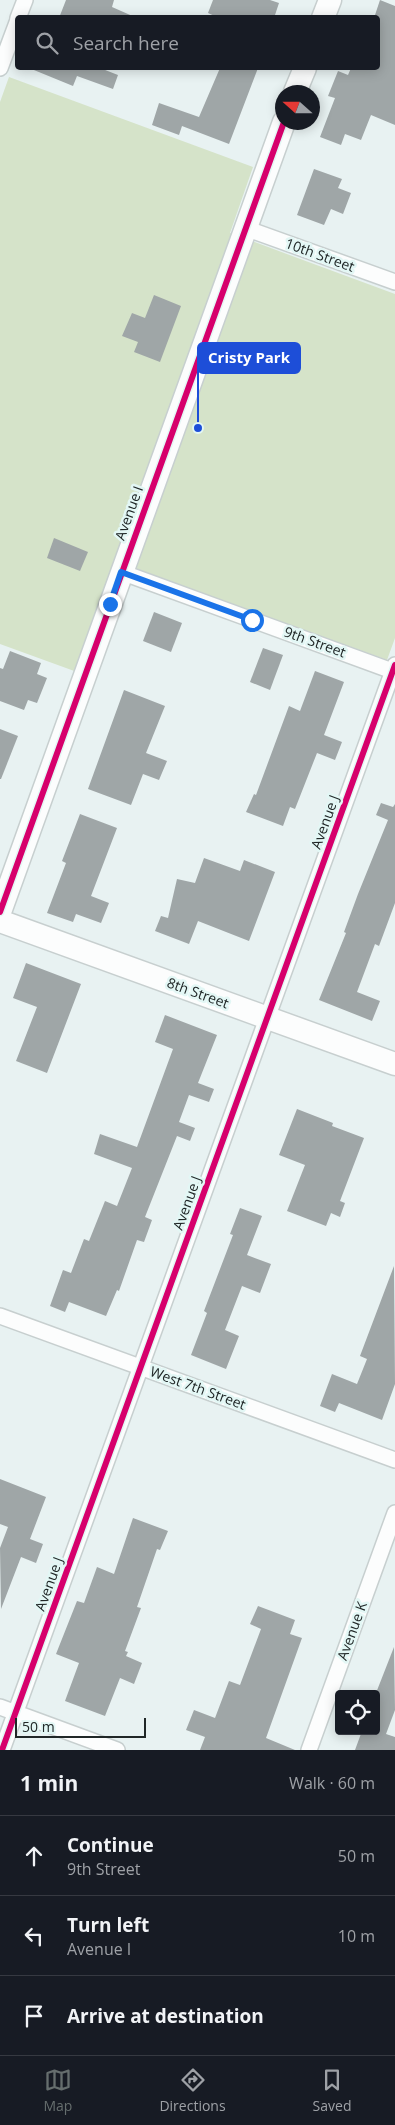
<!DOCTYPE html>
<meta charset="utf-8">
<style>
:root{--surface:#171b24;--page:#20242c;--text:#f1f3f6;--muted:#9ea1a6;--line:#363941;--accent:#666e6e}
body{margin:0;font-family:"Open Sans",sans-serif;background:var(--page);color:var(--text)}
.controls{position:absolute;right:15px;bottom:15px;display:grid;overflow:hidden;border-radius:5px;box-shadow:0 2px 12px #0003}
.controls button{width:45px;height:45px;display:grid;place-items:center;padding:0;border:0;border-bottom:1px solid var(--line);background:var(--surface);color:var(--text);font:25px sans-serif}
.compass{position:absolute;left:275px;top:85px;width:45px;height:45px;border-radius:50%;background:var(--surface);box-shadow:0 2px 12px #0003;rotate:291deg}
.scale{position:absolute;left:15px;bottom:12px;width:131px;box-sizing:border-box;padding-left:5px;border:2px solid #202727;border-top:0;font-size:14px;line-height:18px;white-space:nowrap;color:#202727;-webkit-text-stroke:4px #e3f7f5;paint-order:stroke}
.stop{position:absolute;width:15px;height:15px;margin:-11px;border:4px solid #1a73e8;border-radius:50%;background:#fff}
.stop.end{background:#1a73e8;border-color:#fff;box-shadow:0 1px 5px #0008}
.list{margin:0;padding:0;list-style:none}
h2{display:flex;justify-content:space-between;align-items:center;height:65px;margin:0;padding:0 20px;font-size:21px}
h2 small{font-size:16px;font-weight:400;color:var(--muted)}
.list li{display:grid;grid-template-columns:32px 1fr auto;gap:15px;align-items:center;box-sizing:border-box;height:80px;padding:0 20px;border-top:1px solid var(--line)}
.list b{display:block;font-size:19px;white-space:nowrap}
.list p{margin:0;font-size:16px;white-space:nowrap;color:var(--muted)}
.list em{font-size:16px;font-style:normal;color:var(--muted)}
.icon{flex:none;width:28px;height:28px;fill:none;stroke:currentColor;stroke-width:2;stroke-linecap:round;stroke-linejoin:round}
.map{position:relative;flex:none;width:395px;height:1750px;overflow:hidden}
.search{position:absolute;background:var(--surface);box-shadow:0 2px 12px #0003;left:15px;right:15px;top:15px;height:55px;display:flex;align-items:center;gap:12px;box-sizing:border-box;padding:0 18px;border-radius:5px;color:var(--muted);font-size:19px}
.sheet{height:305px;background:var(--surface)}
nav{display:flex;justify-content:space-around;align-items:center;box-sizing:border-box;height:70px;border-top:1px solid var(--line);background:var(--surface);font-size:14px;color:var(--muted)}
nav a{display:grid;justify-items:center;gap:2px}
nav .on{color:var(--accent)}
.map>svg:first-child{display:block}
.green{fill:#d5e3c9}
.building{fill:#9fa6a7}
.lines{fill:none;stroke-linecap:round;stroke-linejoin:round}
.street-casing{stroke:#c7cfcf;stroke-width:18}
.secondary-casing{stroke:#c7cfcf;stroke-width:25}
.street{stroke:#fcfdfd;stroke-width:15}
.secondary{stroke:#fcfdfd;stroke-width:22}
.cycleway-casing{stroke:#e3f7f5;stroke-width:9}
.cycleway{stroke:#d6006c;stroke-width:6}
.route{stroke:#1a73e8;stroke-width:6}
.labels{text-anchor:middle;stroke-width:5;stroke-linejoin:round;paint-order:stroke}
.street-label{font-size:14px;fill:#202727;stroke:#e3f7f5}
.leader{fill:none;stroke:#1d4ed8;stroke-width:2}
.callout-dot{fill:#1d4ed8;stroke:#e3f7f5;stroke-width:2}
.callout{fill:#1d4ed8;stroke:#1d4ed8;stroke-width:2}
.callout-label{font-size:15px;text-anchor:middle;font-weight:bold;fill:#fff}
</style>
<div class="map">
<svg width="395" height="1750" viewBox="0 0 395 1750">
<rect width="100%" height="100%" fill="#e8f2f2"/>
<polygon class="green" points="9,77 253,167 230,233 395,294 395,638 387,660 117,563 77,672 0,644 0,102"/>
<g class="building">
<polygon points="66,0 114,0 112,7 137,18 59,18"/>
<polygon points="213,0 270,0 279,3 274,18 219,18 208,13"/>
<polygon points="380,0 395,6 395,125 371,115 361,140 345,134 341,145 320,137 335,98 328,96 338,71 348,75 351,68 378,68 378,18 374,18"/>
<polygon points="29,68 100,68 118,75 113,89 77,76 73,86"/>
<polygon points="220,68 258,68 229,144 182,126 179,135 152,125 159,103 199,117"/>
<polygon points="314,169 342,179 338,188 351,193 343,214 331,209 324,225 297,215"/>
<polygon points="154,295 181,306 160,362 134,352 138,342 122,336 132,313 145,318"/>
<polygon points="54,538 88,552 80,571 47,558"/>
<polygon points="154,612 182,623 171,652 143,641"/>
<polygon points="263,648 283,655 270,690 250,682"/>
<polygon points="10,651 41,663 37,674 47,678 37,703 28,700 24,710 0,701 0,668 3,669"/>
<polygon points="315,671 344,682 324,735 342,742 335,760 317,753 295,809 290,807 283,826 246,812 254,794 256,795 289,706 300,711"/>
<polygon points="124,690 165,706 146,753 167,761 159,780 143,774 131,805 88,789"/>
<polygon points="0,729 18,736 1,779 0,779"/>
<polygon points="381,803 393,807 395,804 395,903 379,946 375,944 357,992 380,1001 372,1021 319,1000 346,933 344,932 358,894 388,820 376,815"/>
<polygon points="80,814 117,828 91,896 109,903 101,923 76,914 73,922 47,913 66,863 62,861"/>
<polygon points="204,858 240,871 244,860 275,872 249,941 198,921 189,944 155,931 161,916 168,918 177,879 195,883"/>
<polygon points="26,963 81,984 47,1073 16,1061 37,1007 13,998"/>
<polygon points="165,1015 217,1035 198,1083 214,1089 209,1102 189,1095 179,1122 195,1128 190,1141 177,1136 145,1217 152,1220 144,1242 137,1240 119,1291 117,1290 106,1316 69,1302 65,1312 50,1306 63,1270 71,1273 84,1239 89,1241 105,1201 117,1206 132,1168 94,1154 100,1134 137,1147 173,1049 155,1042"/>
<polygon points="297,1109 333,1123 332,1126 364,1138 340,1201 345,1203 340,1217 331,1213 326,1226 287,1211 305,1165 279,1155"/>
<polygon points="240,1208 262,1216 247,1255 271,1264 260,1293 242,1286 225,1330 239,1336 226,1369 191,1355 207,1313 204,1311 233,1235 230,1234"/>
<polygon points="394,1266 395,1384 382,1420 339,1403 335,1412 320,1406 332,1374 357,1384 367,1359 360,1356"/>
<polygon points="0,1479 46,1497 30,1539 43,1544 36,1563 21,1557 1,1609 0,1548 8,1527 0,1524"/>
<polygon points="133,1518 168,1531 160,1550 157,1549 137,1607 141,1608 125,1651 128,1652 126,1656 142,1663 134,1684 120,1678 105,1716 65,1701 79,1663 56,1654 77,1601 84,1603 97,1567 114,1574"/>
<polygon points="258,1606 295,1620 290,1634 302,1638 266,1738 295,1750 200,1750 205,1737 186,1730 194,1710 215,1718 229,1681 240,1685 261,1629 250,1624"/>
<polygon points="394,1647 395,1710 386,1734 395,1737 395,1750 355,1750 362,1731 376,1731 376,1693"/>
</g>
<g class="lines">
<g class="street-casing">
<g id="street">
<polyline points="18,18 25,0"/>
<polyline points="0,68 18,20"/>
<polyline points="245,228 395,282"/>
<polyline points="121,572 395,672"/>
<polyline points="0,1316 395,1460"/>
<polyline points="0,1707 117,1750"/>
<polyline points="2,1750 395,665"/>
<polyline points="309,1750 395,1513"/>
</g>
</g>
<g class="secondary-casing">
<g id="secondary">
<polyline points="323,18 330,0"/>
<polyline points="295,92 305,68"/>
<polyline points="0,912 284,122"/>
<polyline points="0,921 395,1064"/>
</g>
</g>
<use href="#street" class="street"/>
<use href="#secondary" class="secondary"/>
<g class="cycleway-casing">
<g id="cycleway">
<polyline points="0,912 284,122"/>
<polyline points="2,1750 395,665"/>
</g>
</g>
<use href="#cycleway" class="cycleway"/>
</g>
<g class="lines">
<polyline class="route" points="110,604 121,572 252,620"/>
</g>
<g class="labels">
<g class="street-label">
<text transform="translate(320 255) rotate(20)" y="5">10th Street</text>
<text transform="translate(129 513) rotate(-70)" y="5">Avenue I</text>
<text transform="translate(315 642) rotate(20)" y="5">9th Street</text>
<text transform="translate(325 822) rotate(-70)" y="5">Avenue J</text>
<text transform="translate(198 993) rotate(20)" y="5">8th Street</text>
<text transform="translate(187 1203) rotate(-70)" y="5">Avenue J</text>
<text transform="translate(198 1388) rotate(20)" y="5">West 7th Street</text>
<text transform="translate(49 1584) rotate(-70)" y="5">Avenue J</text>
<text transform="translate(352 1631) rotate(-70)" y="5">Avenue K</text>
</g>
</g>
<path class="leader" d="M198 428L198 358"/>
<circle class="callout-dot" cx="198" cy="428" r="5"/>
<rect class="callout" x="198" y="343" width="102" height="30" rx="5"/>
<g class="callout-label">
<text x="249" y="363">Cristy Park</text>
</g>
</svg>
<div class="controls">
<button><svg class="icon" aria-label="locate" viewBox="0 0 24 24"><circle cx="12" cy="12" r="6"/><path d="M12 2v4M12 18v4M2 12h4M18 12h4"/></svg></button>
</div>
<svg class="compass" viewBox="-18 -18 36 36"><path d="M0-13l5 13h-10z" fill="#e53935"/><path d="M0 13l5-13h-10z" fill="#9ea1a6"/></svg>
<div class="scale">50 m</div>
<div class="stop" style="left:252px;top:620px"></div>
<div class="stop end" style="left:110px;top:604px"></div>
<div class="search"><svg class="icon" aria-label="search" viewBox="0 0 24 24"><circle cx="10" cy="10" r="6"/><path d="M15 15l6 6"/></svg>Search here</div>
</div>
<section class="sheet">
<h2>1 min<small>Walk · 60 m</small></h2>
<ul class="list">
<li><svg class="icon" aria-label="ahead" viewBox="0 0 24 24"><path d="M12 20V5M6 11l6-6 6 6"/></svg><div><b>Continue</b><p>9th Street</p></div><em>50 m</em></li>
<li><svg class="icon" aria-label="left" viewBox="0 0 24 24"><path d="M17 20v-9H6M10 6l-5 5 5 5"/></svg><div><b>Turn left</b><p>Avenue I</p></div><em>10 m</em></li>
<li><svg class="icon" aria-label="arrive" viewBox="0 0 24 24"><path d="M6 21V4h12l-3 4 3 4H6"/></svg><div><b>Arrive at destination</b></div></li>
</ul>
</section>
<nav>
<a class="on"><svg class="icon" aria-label="map" viewBox="0 0 24 24"><path d="M3 6l6-2 6 2 6-2v14l-6 2-6-2-6 2zM9 4v14M15 6v14"/></svg>Map</a>
<a><svg class="icon" aria-label="directions" viewBox="0 0 24 24"><path d="M12 3l9 9-9 9-9-9zM9 14v-3h6M13 9l2 2-2 2"/></svg>Directions</a>
<a><svg class="icon" aria-label="saved" viewBox="0 0 24 24"><path d="M7 4h10v16l-5-4-5 4z"/></svg>Saved</a>
</nav>
